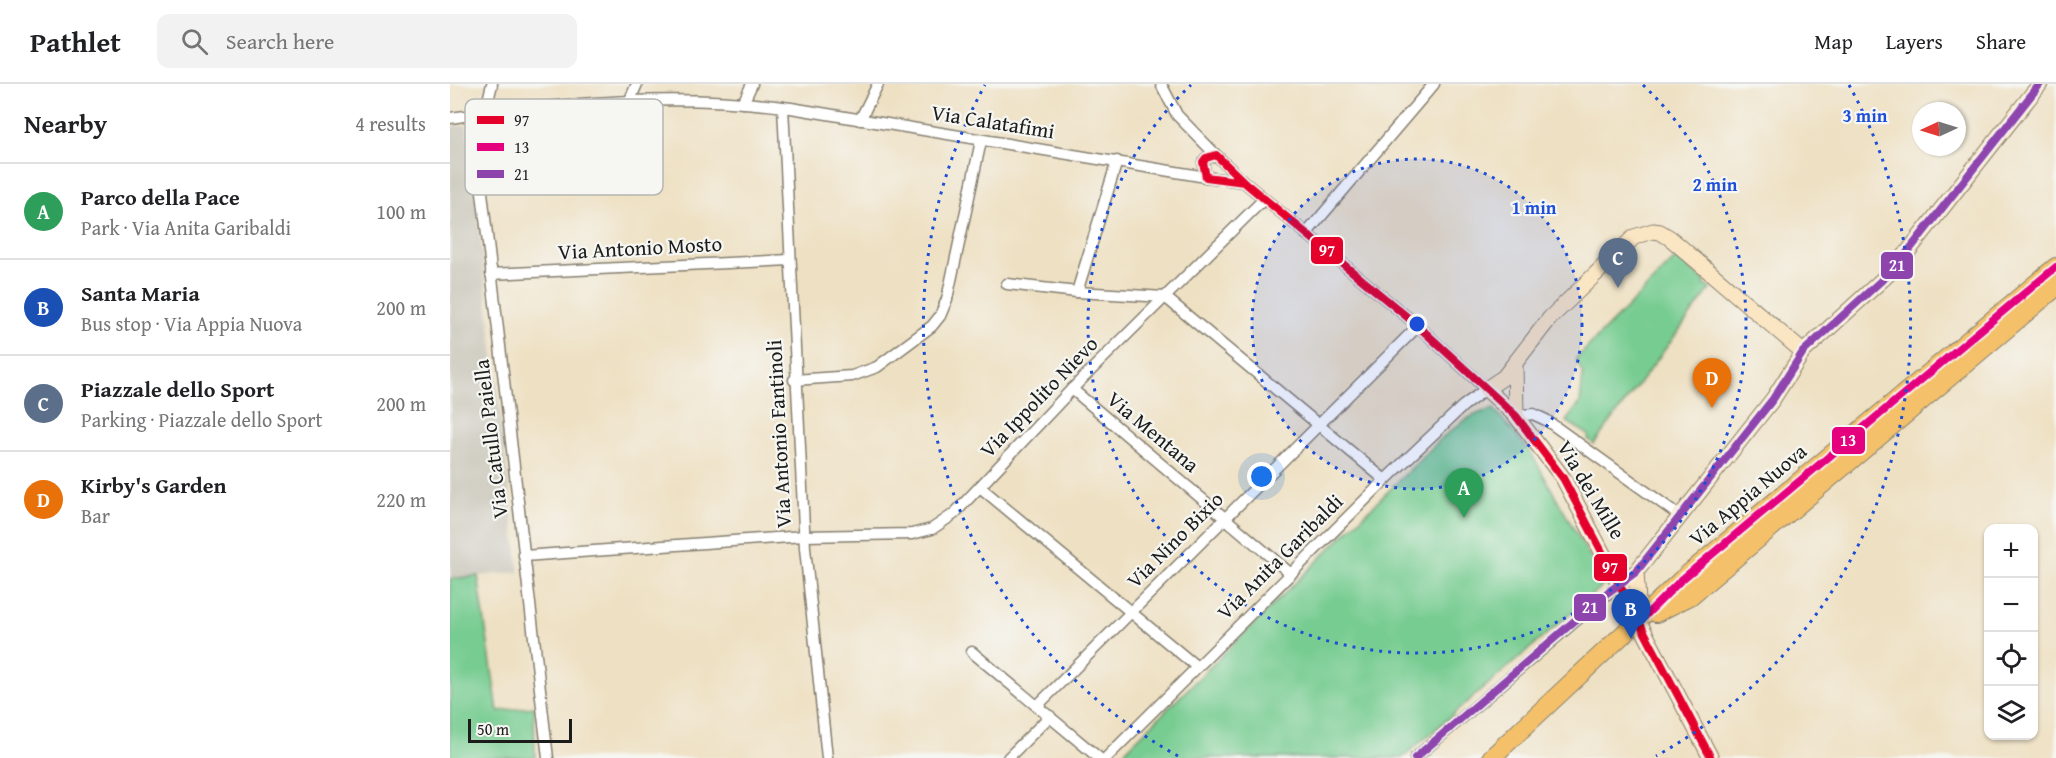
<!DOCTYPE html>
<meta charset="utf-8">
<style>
:root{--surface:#fff;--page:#f2f2f2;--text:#202124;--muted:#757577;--line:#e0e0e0;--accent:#c8321e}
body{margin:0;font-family:"Gentium Book Plus",serif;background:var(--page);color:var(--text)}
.controls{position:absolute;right:18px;bottom:18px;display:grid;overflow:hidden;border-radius:12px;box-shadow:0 2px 4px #0004}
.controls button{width:54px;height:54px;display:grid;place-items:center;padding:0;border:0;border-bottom:2px solid var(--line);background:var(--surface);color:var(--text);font:30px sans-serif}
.compass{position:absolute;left:1462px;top:18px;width:54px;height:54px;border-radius:50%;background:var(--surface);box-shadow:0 2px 4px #0004;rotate:266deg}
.scale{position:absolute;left:18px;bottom:15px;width:104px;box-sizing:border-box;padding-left:6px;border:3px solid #1c1c1c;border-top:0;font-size:16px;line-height:21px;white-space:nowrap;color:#1c1c1c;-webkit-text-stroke:4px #f6f6f2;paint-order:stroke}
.you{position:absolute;left:812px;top:393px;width:21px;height:21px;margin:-15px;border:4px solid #fff;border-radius:50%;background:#1a73e8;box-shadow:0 0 0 9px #1a73e833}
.badge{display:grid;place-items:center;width:39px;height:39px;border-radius:50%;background:var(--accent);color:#fff;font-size:20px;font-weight:700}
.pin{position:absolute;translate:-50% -50px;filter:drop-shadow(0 2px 3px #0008)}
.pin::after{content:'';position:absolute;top:32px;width:21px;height:18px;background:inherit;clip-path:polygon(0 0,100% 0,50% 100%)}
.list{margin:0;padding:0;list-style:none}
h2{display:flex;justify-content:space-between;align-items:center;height:78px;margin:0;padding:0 24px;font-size:26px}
h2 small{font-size:20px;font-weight:400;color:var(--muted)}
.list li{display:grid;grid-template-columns:39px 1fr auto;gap:18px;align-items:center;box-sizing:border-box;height:96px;padding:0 24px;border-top:2px solid var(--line)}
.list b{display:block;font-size:22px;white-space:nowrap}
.list p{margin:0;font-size:20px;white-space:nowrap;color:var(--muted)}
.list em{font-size:20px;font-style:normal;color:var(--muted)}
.icon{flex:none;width:33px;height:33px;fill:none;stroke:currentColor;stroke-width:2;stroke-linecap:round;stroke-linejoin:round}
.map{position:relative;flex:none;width:1606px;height:674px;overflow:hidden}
header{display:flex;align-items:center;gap:36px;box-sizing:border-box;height:84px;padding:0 30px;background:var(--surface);border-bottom:2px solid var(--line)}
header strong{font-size:28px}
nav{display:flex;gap:33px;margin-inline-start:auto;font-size:21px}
.search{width:420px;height:54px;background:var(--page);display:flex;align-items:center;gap:15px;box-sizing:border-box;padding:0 21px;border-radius:12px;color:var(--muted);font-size:22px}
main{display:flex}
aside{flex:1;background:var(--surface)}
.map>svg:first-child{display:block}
.industrial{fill:#c8c4b8}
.green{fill:#77cc91;stroke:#4a7456;stroke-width:1.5}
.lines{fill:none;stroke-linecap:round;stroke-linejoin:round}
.street-casing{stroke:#857e6f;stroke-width:13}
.secondary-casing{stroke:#857e6f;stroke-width:17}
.primary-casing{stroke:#857e6f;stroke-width:20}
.street{stroke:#fff;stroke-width:10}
.secondary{stroke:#fbe6c3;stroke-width:15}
.primary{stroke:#f4c16a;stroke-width:18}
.bus-1-casing{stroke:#f6f6f2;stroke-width:12}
.bus-2-casing{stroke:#f6f6f2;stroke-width:12}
.bus-3-casing{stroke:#f6f6f2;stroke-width:12}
.bus-1{stroke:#e4002b;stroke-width:8}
.bus-2{stroke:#e5007d;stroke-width:8}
.bus-3{stroke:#8e44ad;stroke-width:8}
.ring{fill:none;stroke:#1d4ed8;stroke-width:3;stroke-dasharray:3 6}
.labels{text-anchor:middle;stroke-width:4.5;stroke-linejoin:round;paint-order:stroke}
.street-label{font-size:21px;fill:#1c1c1c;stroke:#f6f6f2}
.key{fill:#f6f6f2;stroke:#b5b5b2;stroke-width:1.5}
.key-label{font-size:16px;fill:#1c1c1c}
.centre{fill:#1d4ed8;stroke:#f6f6f2;stroke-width:3}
.ring-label{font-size:18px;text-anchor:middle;font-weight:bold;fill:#1d4ed8;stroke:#f6f6f2;stroke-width:4.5;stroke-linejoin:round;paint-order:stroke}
.line-badge{stroke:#f6f6f2;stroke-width:2}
.badge-label{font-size:16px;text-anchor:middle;font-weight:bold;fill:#fff}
</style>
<header>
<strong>Pathlet</strong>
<div class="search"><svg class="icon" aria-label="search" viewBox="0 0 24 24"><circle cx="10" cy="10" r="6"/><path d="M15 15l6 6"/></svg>Search here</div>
<nav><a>Map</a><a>Layers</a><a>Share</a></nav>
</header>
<main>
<aside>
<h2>Nearby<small>4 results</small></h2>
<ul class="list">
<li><span class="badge" style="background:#2e9e5b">A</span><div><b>Parco della Pace</b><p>Park · Via Anita Garibaldi</p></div><em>100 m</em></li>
<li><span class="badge" style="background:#1a4fb4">B</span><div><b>Santa Maria</b><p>Bus stop · Via Appia Nuova</p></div><em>200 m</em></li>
<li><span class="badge" style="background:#5c6f8a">C</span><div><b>Piazzale dello Sport</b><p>Parking · Piazzale dello Sport</p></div><em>200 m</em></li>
<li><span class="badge" style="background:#e8710a">D</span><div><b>Kirby's Garden</b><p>Bar</p></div><em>220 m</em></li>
</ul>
</aside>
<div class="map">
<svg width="1606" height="674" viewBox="0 0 1606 674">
<rect width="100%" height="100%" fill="#f6f6f2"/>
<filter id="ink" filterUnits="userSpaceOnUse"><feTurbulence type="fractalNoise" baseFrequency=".0167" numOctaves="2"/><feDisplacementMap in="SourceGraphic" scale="12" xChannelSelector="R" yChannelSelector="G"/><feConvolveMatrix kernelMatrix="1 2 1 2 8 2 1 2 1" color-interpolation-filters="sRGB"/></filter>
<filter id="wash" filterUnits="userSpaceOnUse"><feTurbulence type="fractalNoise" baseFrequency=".008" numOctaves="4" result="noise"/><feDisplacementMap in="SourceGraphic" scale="24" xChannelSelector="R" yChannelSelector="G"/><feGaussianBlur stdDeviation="1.35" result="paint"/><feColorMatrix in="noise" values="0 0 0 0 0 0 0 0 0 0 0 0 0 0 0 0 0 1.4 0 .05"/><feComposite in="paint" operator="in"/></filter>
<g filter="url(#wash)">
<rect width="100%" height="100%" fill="#eee0c2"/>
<polygon class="industrial" points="17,41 69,488 0,495 0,42"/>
<g class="green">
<polygon points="1226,174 1255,197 1254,200 1260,205 1144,360 1138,355 1139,351 1116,337 1130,319 1133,291 1126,275"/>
<path d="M1044,325L1081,369L1155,500L952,674H668L992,354C1009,340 1022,329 1044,325Z"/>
<polygon points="28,492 48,627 84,623 85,674 0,674 0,495"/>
</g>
</g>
<g filter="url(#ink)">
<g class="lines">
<g class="street-casing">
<g id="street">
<polyline points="711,0 727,31 766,71"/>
<polyline points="179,18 187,0"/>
<polyline points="293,19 302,0"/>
<polyline points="333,23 355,464 377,674"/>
<polyline points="35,29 42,0"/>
<polyline points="23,31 98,674"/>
<path d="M0,34C112,19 229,8 341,24L756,93"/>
<polyline points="410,36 428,0"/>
<polyline points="856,150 984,0"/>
<polyline points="41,190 340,176"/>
<polyline points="557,200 627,208 715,213 935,396"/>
<polyline points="627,208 667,77"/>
<polyline points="344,296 402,292 427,283 482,242 490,232 497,215 531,57"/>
<polyline points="622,305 841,490"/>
<polyline points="1066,332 1083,330 1096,336 1230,432"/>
<polyline points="530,403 747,583"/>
<polyline points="74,472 354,452 462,450 482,445 504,430 622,305 814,115"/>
<polyline points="522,568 649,674"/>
<polyline points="587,622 968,242"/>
<polyline points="558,674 600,632"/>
<polyline points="656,674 935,396 1013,322 1036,305 968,242 794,98 766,71 756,74 753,78 756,93 794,98"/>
<polyline points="965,674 1170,499"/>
</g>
</g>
<g class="secondary-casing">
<g id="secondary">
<polyline points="1065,279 1066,332"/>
<polyline points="1186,488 1189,532"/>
<polyline points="1170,499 1186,488 1323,315 1353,268 1445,184 1590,0"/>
<polyline points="1261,674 1113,394 1066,332 1036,305 1054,293 1100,234 1184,153 1203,147 1210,148 1220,154 1353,268"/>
</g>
</g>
<g class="primary-casing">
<g id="primary">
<polyline points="1206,529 1240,512 1606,203"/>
<polyline points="1041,674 1230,497 1606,183"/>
</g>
</g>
<use href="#street" class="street"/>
<use href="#secondary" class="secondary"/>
<use href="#primary" class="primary"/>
<g class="bus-1-casing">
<polyline id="bus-1" points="794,98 756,93 753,78 756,74 766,71 794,98 968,242 1066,332 1113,394 1261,674"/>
</g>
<g class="bus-2-casing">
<polyline id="bus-2" points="1194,533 1230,497 1606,183"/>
</g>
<g class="bus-3-casing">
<polyline id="bus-3" points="965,674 1157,509 1186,488 1323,315 1353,268 1445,184 1590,0"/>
</g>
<use href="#bus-1" class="bus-1"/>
<use href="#bus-2" class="bus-2"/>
<use href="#bus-3" class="bus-3"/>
</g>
</g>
<circle cx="967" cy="240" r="165" fill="#1d4ed8" fill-opacity=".12"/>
<g class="ring">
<circle cx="967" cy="240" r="165"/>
<path d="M1193 1A329 329 0 1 1 741 1"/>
<path d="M728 672A494 494 0 0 1 535 1M1399 1A494 494 0 0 1 1206 672"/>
</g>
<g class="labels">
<g class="street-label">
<text transform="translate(543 38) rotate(9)" y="7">Via Calatafimi</text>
<text transform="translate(190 164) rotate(-3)" y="7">Via Antonio Mosto</text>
<text transform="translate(589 313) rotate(-46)" y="7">Via Ippolito Nievo</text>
<text transform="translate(703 348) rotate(40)" y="7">Via Mentana</text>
<text transform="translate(329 350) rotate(-93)" y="7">Via Antonio Fantinoli</text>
<text transform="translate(41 355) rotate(-97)" y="7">Via Catullo Paiella</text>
<text transform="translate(1141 406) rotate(59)" y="7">Via dei Mille</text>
<text transform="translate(1298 411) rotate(-40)" y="7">Via Appia Nuova</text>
<text transform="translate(725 456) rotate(-45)" y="7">Via Nino Bixio</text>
<text transform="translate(830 473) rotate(-45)" y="7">Via Anita Garibaldi</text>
</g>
</g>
<rect x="15" y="15" width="198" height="96" rx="9" class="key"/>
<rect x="27" y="32" width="27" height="8" fill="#e4002b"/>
<rect x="27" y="59" width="27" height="8" fill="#e5007d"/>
<rect x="27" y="86" width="27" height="8" fill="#8e44ad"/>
<g class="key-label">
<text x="64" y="42">97</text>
<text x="64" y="69">13</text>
<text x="64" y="96">21</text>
</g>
<circle cx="967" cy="240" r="9" class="centre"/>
<g class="ring-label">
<text x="1415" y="38">3 min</text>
<text x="1265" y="107">2 min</text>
<text x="1084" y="130">1 min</text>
</g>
<g class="line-badge">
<rect x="860" y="152" width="34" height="29" rx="6" fill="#e4002b"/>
<rect x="1430" y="167" width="34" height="29" rx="6" fill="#8e44ad"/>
<rect x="1381" y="342" width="35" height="29" rx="6" fill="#e5007d"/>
<rect x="1143" y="469" width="35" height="29" rx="6" fill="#e4002b"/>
<rect x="1123" y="509" width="34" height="29" rx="6" fill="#8e44ad"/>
</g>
<g class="badge-label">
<text x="877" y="172">97</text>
<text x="1447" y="187">21</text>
<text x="1398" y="362">13</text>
<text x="1160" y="489">97</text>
<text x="1140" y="529">21</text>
</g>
</svg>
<div class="controls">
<button>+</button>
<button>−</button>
<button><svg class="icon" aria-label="locate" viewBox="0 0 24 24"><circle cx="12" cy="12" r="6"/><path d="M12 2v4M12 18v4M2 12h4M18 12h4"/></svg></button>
<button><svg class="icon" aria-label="layers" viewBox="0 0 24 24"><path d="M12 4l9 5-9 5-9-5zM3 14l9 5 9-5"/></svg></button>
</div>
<svg class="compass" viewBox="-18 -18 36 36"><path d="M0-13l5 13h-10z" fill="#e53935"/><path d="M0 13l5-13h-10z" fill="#757577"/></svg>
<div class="scale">50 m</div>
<div class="you"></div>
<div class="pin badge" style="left:1014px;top:434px;background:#2e9e5b">A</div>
<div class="pin badge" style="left:1181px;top:555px;background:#1a4fb4">B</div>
<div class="pin badge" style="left:1168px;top:204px;background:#5c6f8a">C</div>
<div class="pin badge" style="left:1262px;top:324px;background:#e8710a">D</div>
</div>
</main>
